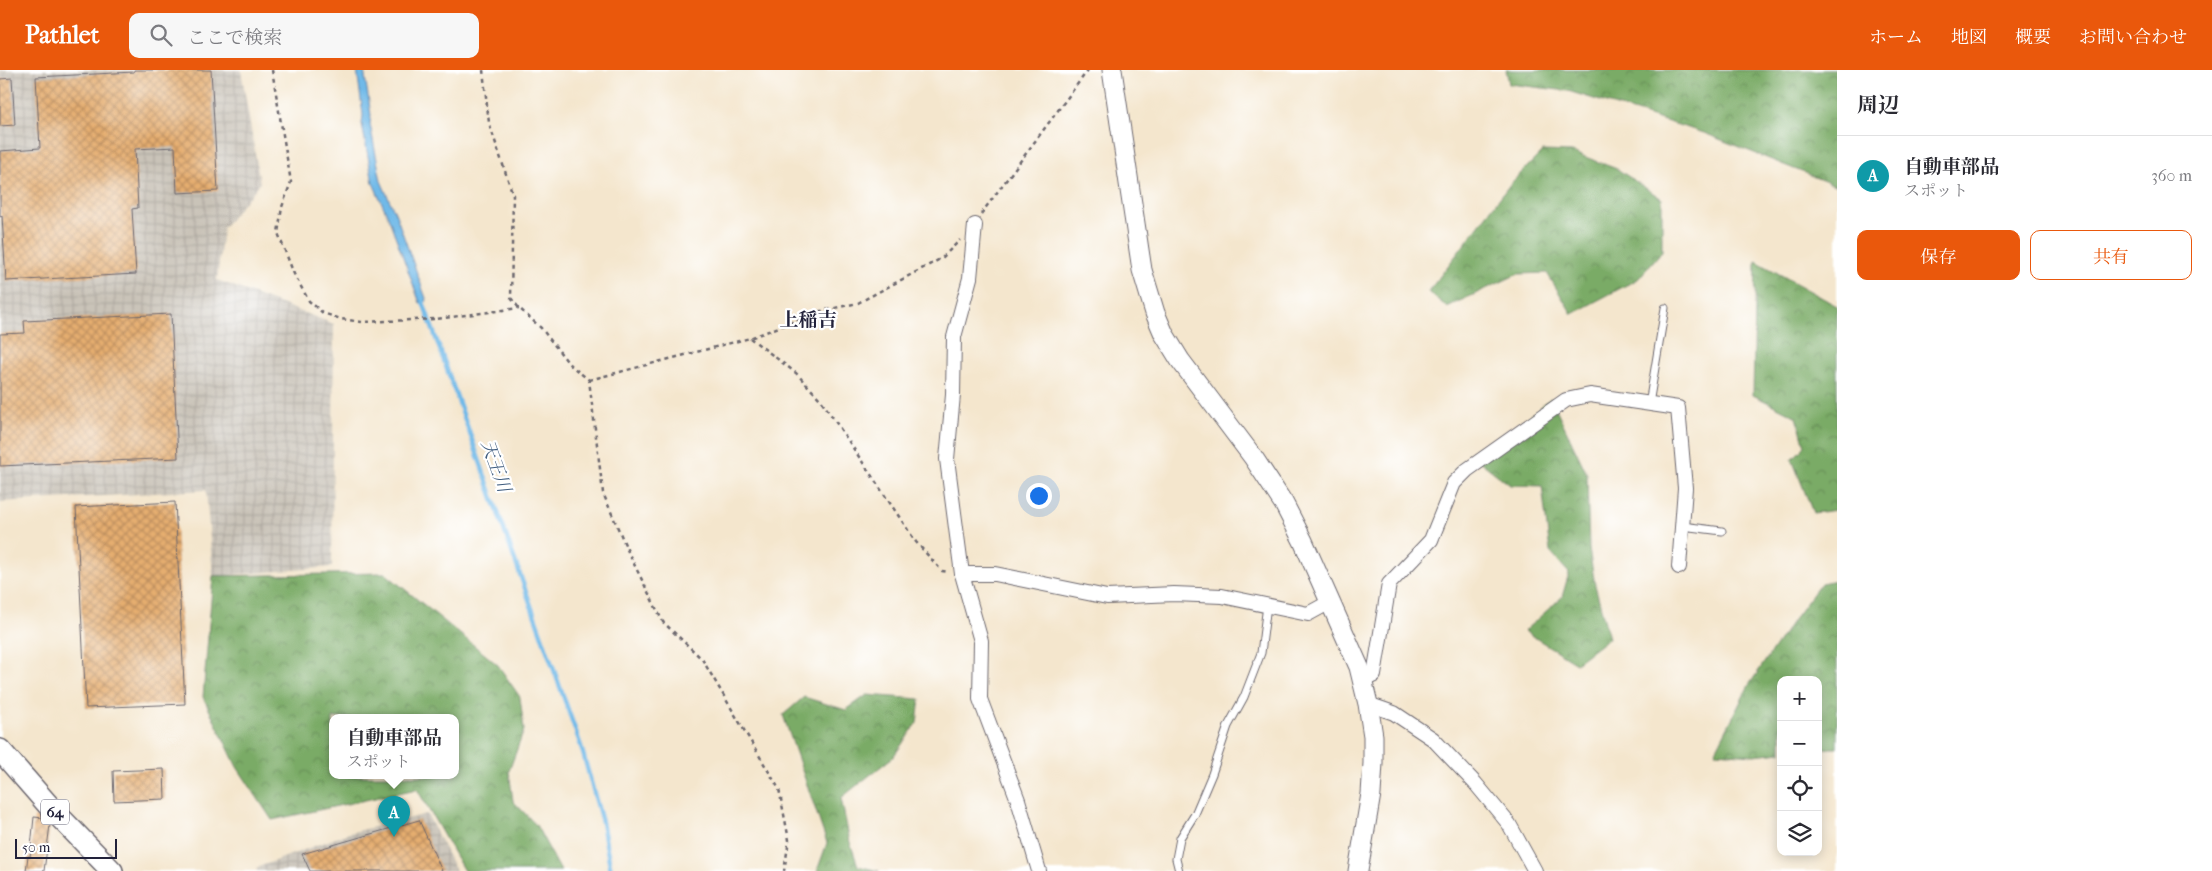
<!DOCTYPE html>
<html lang="ja">
<meta charset="utf-8">
<style>
:root{--surface:#fff;--page:#f7f7f7;--text:#2b2b33;--muted:#7c7c81;--line:#e1e1e2;--accent:#ea580c}
body{margin:0;font-family:"IM FELL French Canon","Noto Serif JP",serif;background:var(--page);color:var(--text)}
.controls{position:absolute;right:15px;bottom:15px;display:grid;overflow:hidden;border-radius:10px;box-shadow:0 2px 12px #0003}
.controls button{width:45px;height:45px;display:grid;place-items:center;padding:0;border:0;border-bottom:1px solid var(--line);background:var(--surface);color:var(--text);font:25px sans-serif}
.scale{position:absolute;left:15px;bottom:12px;width:102px;box-sizing:border-box;padding-left:5px;border:2px solid #22223b;border-top:0;font-size:14px;line-height:18px;white-space:nowrap;color:#22223b;-webkit-text-stroke:4px #fff;paint-order:stroke}
.you{position:absolute;left:1038px;top:425px;width:18px;height:18px;margin:-12px;border:4px solid #fff;border-radius:50%;background:#1a73e8;box-shadow:0 0 0 8px #1a73e833}
.badge{display:grid;place-items:center;width:32px;height:32px;border-radius:50%;background:var(--accent);color:#fff;font-size:16px;font-weight:700}
.pin{position:absolute;translate:-50% -41px;filter:drop-shadow(0 1px 2px #0008)}
.pin::after{content:'';position:absolute;top:26px;width:18px;height:15px;background:inherit;clip-path:polygon(0 0,100% 0,50% 100%)}
.popup{position:absolute;left:329px;top:644px;width:130px;height:65px;box-sizing:border-box;display:grid;place-content:center;border-radius:10px;background:var(--surface);filter:drop-shadow(0 1px 4px #0005);font-size:16px;white-space:nowrap;color:var(--muted)}
.popup b{font-size:19px;color:var(--text)}
.popup::after{content:'';position:absolute;left:50%;top:100%;margin-left:-10px;border:10px solid transparent;border-top-color:var(--surface)}
.list{margin:0;padding:0;list-style:none}
h2{display:flex;justify-content:space-between;align-items:center;height:65px;margin:0;padding:0 20px;font-size:21px}
h2 small{font-size:16px;font-weight:400;color:var(--muted)}
.list li{display:grid;grid-template-columns:32px 1fr auto;gap:15px;align-items:center;box-sizing:border-box;height:80px;padding:0 20px;border-top:1px solid var(--line)}
.list b{display:block;font-size:19px;white-space:nowrap}
.list p{margin:0;font-size:16px;white-space:nowrap;color:var(--muted)}
.list em{font-size:16px;font-style:normal;color:var(--muted)}
.actions{display:flex;gap:10px;padding:15px 20px}
.actions a{flex:1;padding:11px 0;border:1px solid var(--accent);border-radius:10px;text-align:center;font-size:18px;color:var(--accent)}
.actions .main{background:var(--accent);color:#fff}
.icon{flex:none;width:28px;height:28px;fill:none;stroke:currentColor;stroke-width:2;stroke-linecap:round;stroke-linejoin:round}
.map{position:relative;flex:none;width:1837px;height:801px;overflow:hidden}
header{display:flex;align-items:center;gap:30px;box-sizing:border-box;height:70px;padding:0 25px;background:var(--accent);color:#fff}
header strong{font-size:24px}
nav{display:flex;gap:28px;margin-inline-start:auto;font-size:18px}
.search{width:350px;height:45px;background:var(--page);display:flex;align-items:center;gap:12px;box-sizing:border-box;padding:0 18px;border-radius:10px;color:var(--muted);font-size:19px}
main{display:flex}
aside{flex:1;background:var(--surface)}
.map>svg:first-child{display:block}
.industrial{fill:url(#industrial-grid)}
.forest{fill:url(#forest-crowns);stroke:#4e6650;fill-rule:evenodd}
.water{fill:#70b9e8;stroke:#496e92}
.lines{fill:none;stroke-linecap:round;stroke-linejoin:round}
.stream{stroke:#70b9e8;stroke-width:4.5}
.building{fill:url(#building-cross-hatch)}
.lane-casing{stroke:#6c676e;stroke-width:9}
.street-casing{stroke:#6c676e;stroke-width:16}
.secondary-casing{stroke:#6c676e;stroke-width:21}
.primary-casing{stroke:#6c676e;stroke-width:24}
.path{stroke:#6c676e;stroke-width:2.5;stroke-dasharray:4 4;stroke-linecap:butt}
.lane{stroke:#fff;stroke-width:7}
.street{stroke:#fff;stroke-width:14}
.secondary{stroke:#fff;stroke-width:19}
.primary{stroke:#fff;stroke-width:21}
.labels{text-anchor:middle;stroke-width:4.5;stroke-linejoin:round;paint-order:stroke}
.shield{fill:#fff;stroke:#646476;stroke-width:1}
.shield-label{font-size:15px;font-weight:bold;fill:#22223b}
.water-label{font-size:18px;font-style:italic;fill:#415e80;stroke:#fff}
.quarter-label{font-size:19px;font-weight:bold;fill:#22223b;stroke:#fff}
</style>
<header>
<strong>Pathlet</strong>
<div class="search"><svg class="icon" aria-label="search" viewBox="0 0 24 24"><circle cx="10" cy="10" r="6"/><path d="M15 15l6 6"/></svg>ここで検索</div>
<nav><a>ホーム</a><a>地図</a><a>概要</a><a>お問い合わせ</a></nav>
</header>
<main>
<div class="map">
<svg width="1837" height="801" viewBox="0 0 1837 801">
<defs>
<pattern id="industrial-grid" width="8" height="8" patternUnits="userSpaceOnUse" patternTransform="scale(1.25)"><rect width="8" height="8" fill="#c9c3b8"/><path d="M0 4h8M4 0v8" fill="none" stroke="#aca79f"/></pattern>
<pattern id="forest-crowns" width="20" height="18" patternUnits="userSpaceOnUse" patternTransform="scale(1.25)"><rect width="20" height="18" fill="#7aab66"/><path d="M2 6a3 3 0 1 1 6 0M12 15a3 3 0 1 1 6 0" fill="none" stroke="#648b55"/></pattern>
<pattern id="building-cross-hatch" width="8" height="8" patternUnits="userSpaceOnUse" patternTransform="scale(1.25)"><rect width="8" height="8" fill="#e5ad70"/><path d="M0 0l8 8M0 8l8-8" fill="none" stroke="#b98c5d"/></pattern>
</defs>
<rect width="100%" height="100%" fill="#fff"/>
<filter id="ink" filterUnits="userSpaceOnUse"><feTurbulence type="fractalNoise" baseFrequency=".02" numOctaves="2"/><feDisplacementMap in="SourceGraphic" scale="10" xChannelSelector="R" yChannelSelector="G"/><feConvolveMatrix kernelMatrix="1 2 1 2 8 2 1 2 1" color-interpolation-filters="sRGB"/></filter>
<filter id="wash" filterUnits="userSpaceOnUse"><feTurbulence type="fractalNoise" baseFrequency=".0096" numOctaves="4" result="noise"/><feDisplacementMap in="SourceGraphic" scale="20" xChannelSelector="R" yChannelSelector="G"/><feGaussianBlur stdDeviation="1.12" result="paint"/><feColorMatrix in="noise" values="0 0 0 0 0 0 0 0 0 0 0 0 0 0 0 0 0 1.4 0 .05"/><feComposite in="paint" operator="in"/></filter>
<g filter="url(#wash)">
<rect width="100%" height="100%" fill="#f4e6cd"/>
<g class="industrial">
<polygon points="0,0 241,0 260,113 223,158 217,210 334,254 332,497 213,506 206,420 0,432"/>
<polygon points="427,744 456,801 257,801 256,798 349,763"/>
</g>
<g class="forest">
<polygon points="1506,0 1837,0 1837,116 1704,63 1568,21 1509,14"/>
<polygon points="1543,81 1572,82 1617,99 1662,129 1662,181 1638,209 1572,244 1547,203 1518,204 1447,237 1428,222 1511,113"/>
<polygon points="1756,191 1837,236 1837,440 1813,443 1792,389 1805,376 1797,347 1753,325"/>
<polygon points="1551,328 1587,404 1589,479 1595,515 1609,568 1576,593 1524,561 1562,527 1569,503 1550,482 1542,416 1510,415 1478,390"/>
<path d="M385,503L498,595L520,627L524,660L509,701L513,731L536,755L561,801H464L417,719L272,750L237,697L203,627L213,506ZM333,648H455V706H333Z"/>
<polygon points="1837,510 1837,678 1818,678 1818,610 1781,610 1781,682 1754,685 1715,682 1749,615 1791,553 1821,513"/>
<polygon points="867,625 920,629 917,653 893,687 841,728 850,772 858,796 879,801 817,801 827,773 783,645 804,627 846,640"/>
</g>
<polygon class="water" points="357,0 364,0 371,45 370,54 381,111 396,145 427,231 420,233 389,149 373,113 362,54 363,45"/>
<g class="lines">
<polyline class="stream" points="422,229 581,676 602,752 611,801"/>
</g>
<g id="blocks">
<g class="building">
<polygon points="134,0 211,0 218,121 177,123 175,77 135,79 138,138 132,139 136,204 6,211 2,146 0,147 0,81 40,78 36,7 134,2"/>
<polygon points="12,8 15,55 0,56 0,9"/>
<polygon points="171,244 178,388 0,396 0,264 25,263 24,251"/>
<polygon points="175,432 185,634 86,638 76,437"/>
<polygon points="164,699 165,729 114,731 113,701"/>
<polygon points="34,747 43,748 50,755 44,801 26,801 28,786 30,787"/>
<polygon points="419,750 442,801 310,801 302,784"/>
</g>
</g>
</g>
<g filter="url(#ink)">
<use href="#blocks" fill-opacity="0" stroke="#6c676e" stroke-width="1"/>
<g class="lines">
<g class="lane-casing">
<g id="lane">
<polyline points="1649,334 1665,238"/>
<polyline points="1682,456 1722,461"/>
<polyline points="1179,801 1176,789 1180,768 1195,744 1212,704 1228,656 1244,627 1261,583 1267,535"/>
</g>
</g>
<g class="street-casing">
<g id="street">
<polyline points="975,155 970,208 954,267 953,325 947,389 962,504 981,571 980,629 1018,730 1039,801"/>
<polyline points="962,504 995,504 1107,527 1174,524 1222,526 1308,544 1330,532"/>
<polyline points="1362,611 1374,605 1389,514 1431,470 1454,413 1467,400 1566,330 1590,325 1678,338 1685,418 1679,497"/>
<polyline points="1368,634 1394,643 1433,669 1475,713 1509,754 1535,801"/>
</g>
</g>
<g class="secondary-casing">
<polyline id="secondary" points="1112,0 1142,200 1155,243 1164,264 1180,290 1253,387 1284,434 1303,471 1359,597 1368,634 1373,666 1373,693 1371,724 1358,801"/>
</g>
<g class="primary-casing">
<polyline id="primary" points="0,680 50,737 112,801"/>
</g>
<g class="path">
<polyline points="272,0 291,112 282,137 278,163 294,204 309,231 323,243 341,249 362,252 436,249 519,238"/>
<polyline points="483,0 489,53 513,125 511,228 519,238 541,258 570,295 589,310 603,423 629,484 663,552 702,589 779,719 789,770 784,801"/>
<polyline points="981,144 1088,0"/>
<polyline points="750,268 796,303 821,330 916,472 942,501 948,502"/>
<polyline points="589,310 750,268 821,241 858,233 942,188 960,170"/>
</g>
<use href="#lane" class="lane"/>
<use href="#street" class="street"/>
<use href="#secondary" class="secondary"/>
<use href="#primary" class="primary"/>
</g>
</g>
<g class="labels">
<rect class="shield" x="41" y="729.5" width="28" height="25" rx="4"/>
<g class="shield-label">
<text x="55" y="747">64</text>
</g>
<g class="water-label">
<text transform="translate(496 396) rotate(70)" y="6">天王川</text>
</g>
<g class="quarter-label">
<text x="808" y="256">上稲吉</text>
</g>
</g>
</svg>
<div class="controls">
<button>+</button>
<button>−</button>
<button><svg class="icon" aria-label="locate" viewBox="0 0 24 24"><circle cx="12" cy="12" r="6"/><path d="M12 2v4M12 18v4M2 12h4M18 12h4"/></svg></button>
<button><svg class="icon" aria-label="layers" viewBox="0 0 24 24"><path d="M12 4l9 5-9 5-9-5zM3 14l9 5 9-5"/></svg></button>
</div>
<div class="scale">50 m</div>
<div class="you"></div>
<div class="pin badge" style="left:394px;top:767px;background:#0f9aa8">A</div>
<div class="popup"><b>自動車部品</b>スポット</div>
</div>
<aside>
<h2>周辺<small></small></h2>
<ul class="list">
<li><span class="badge" style="background:#0f9aa8">A</span><div><b>自動車部品</b><p>スポット</p></div><em>360 m</em></li>
</ul>
<div class="actions"><a class="main">保存</a><a>共有</a></div>
</aside>
</main>
